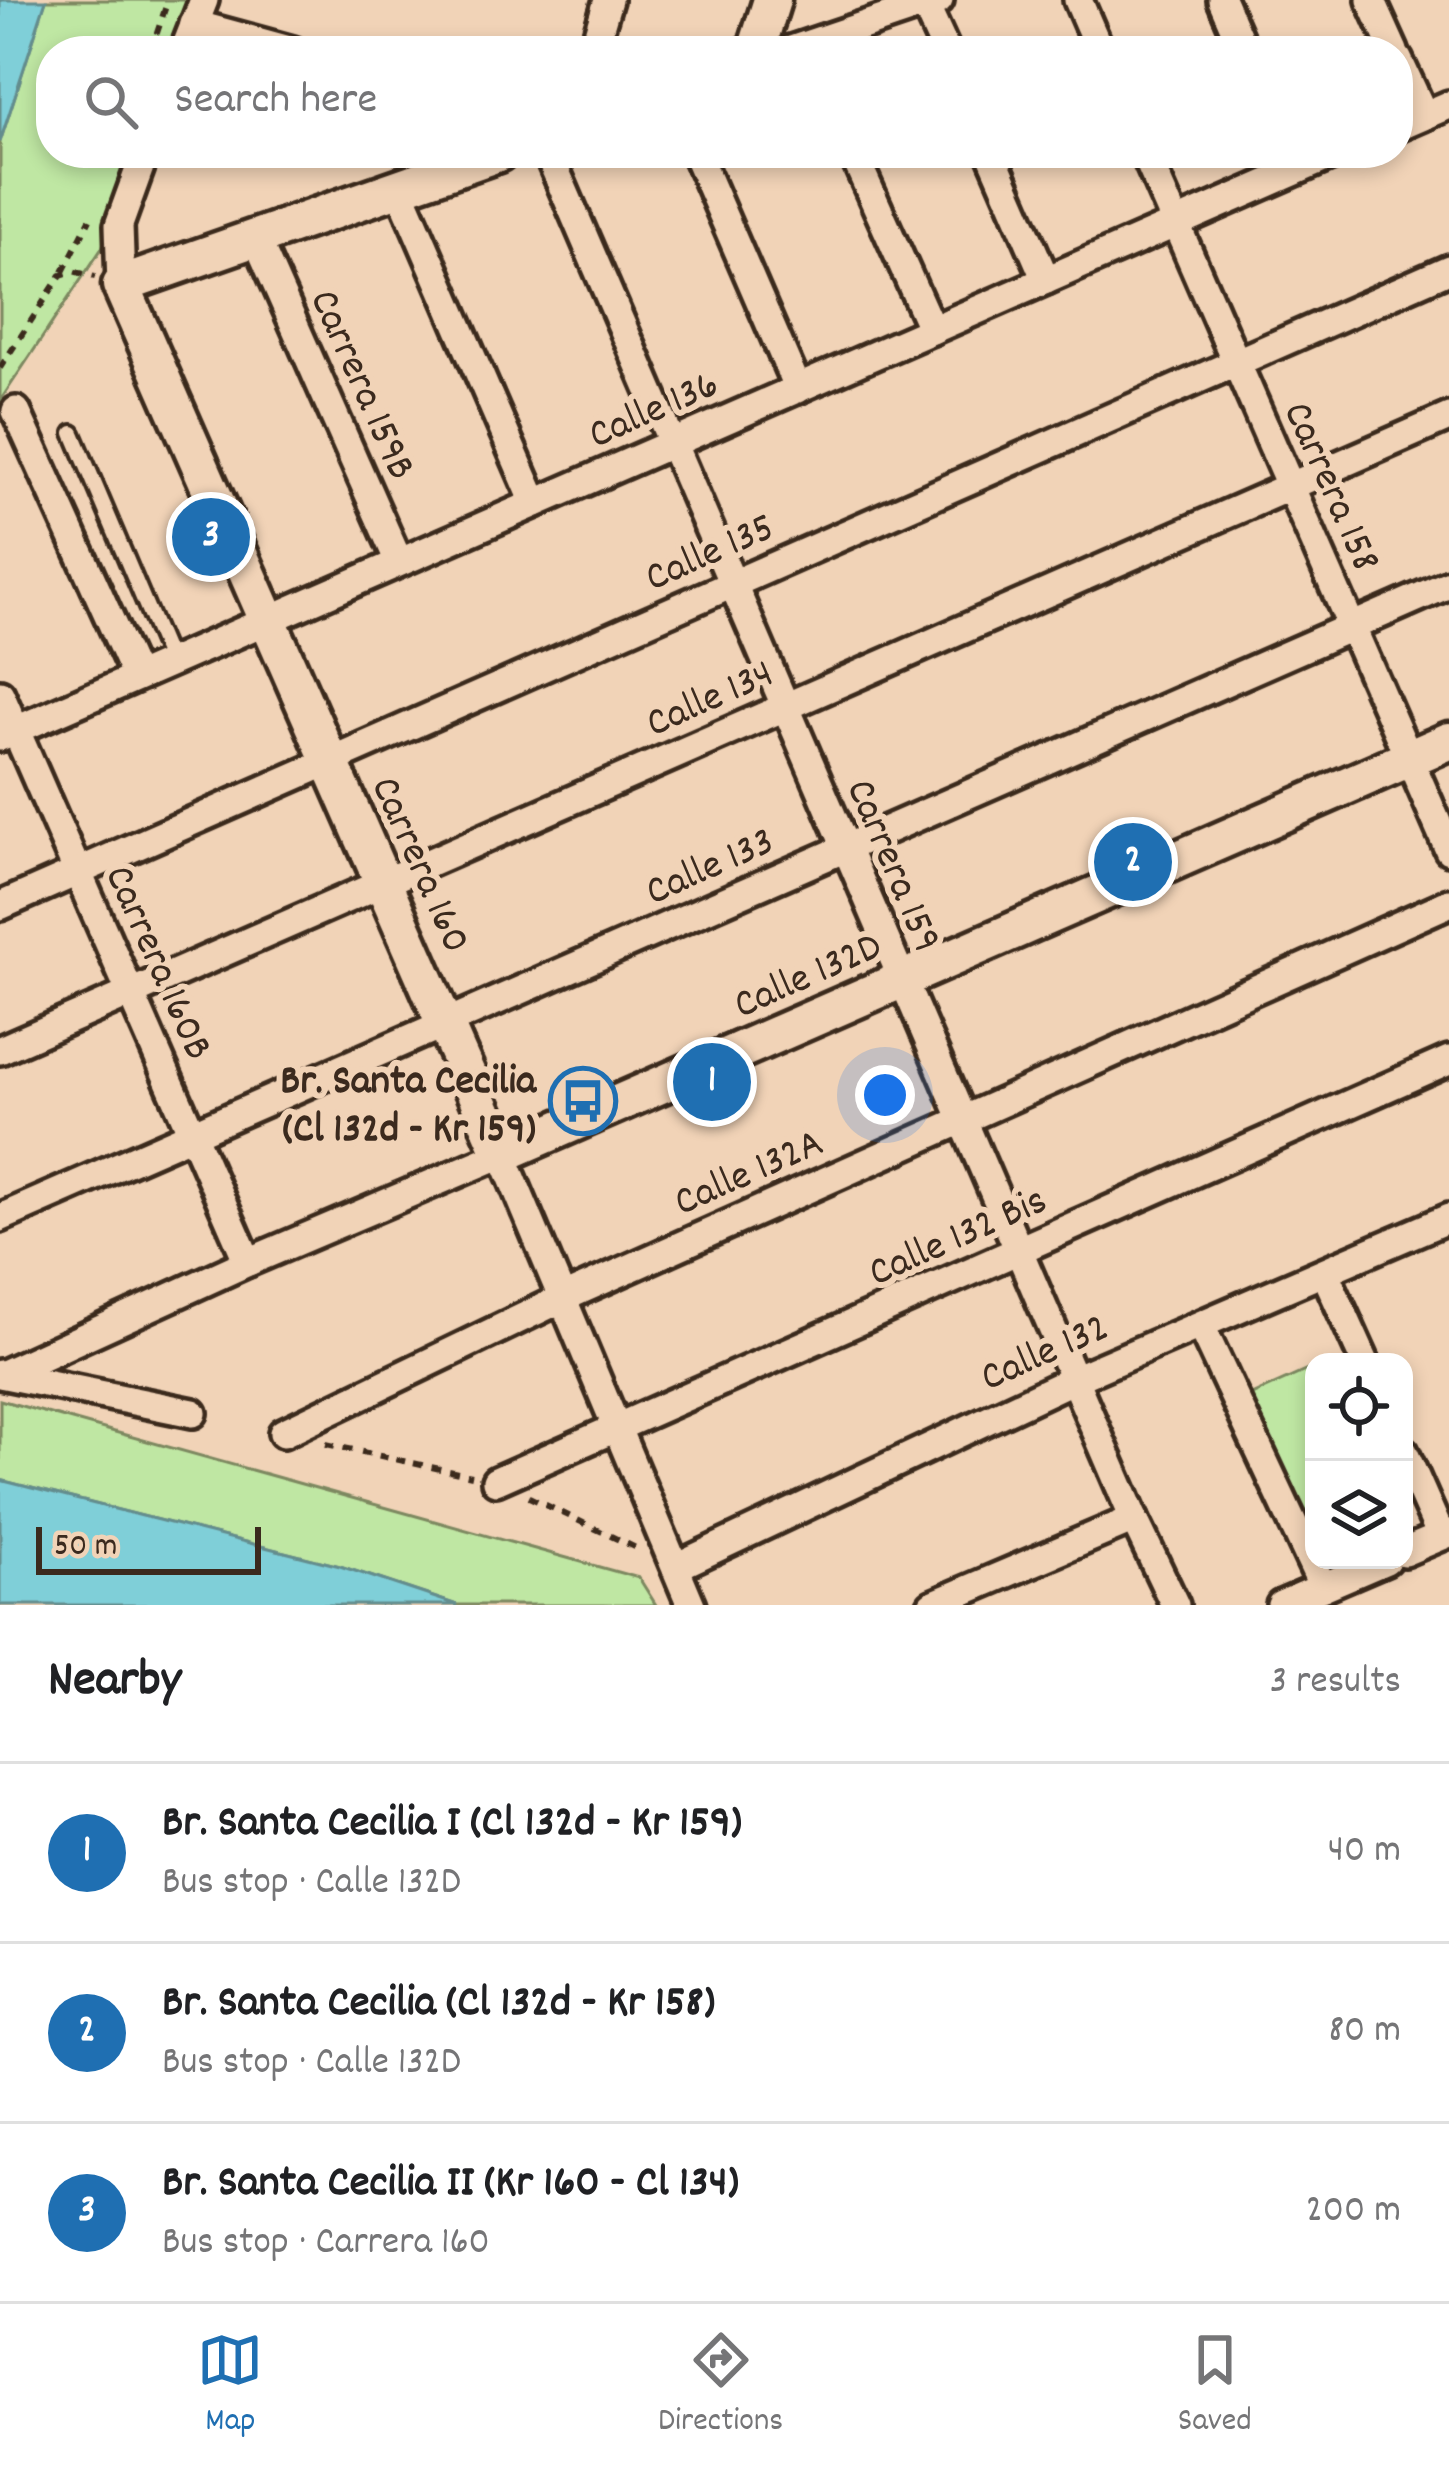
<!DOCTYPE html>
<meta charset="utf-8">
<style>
:root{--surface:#fff;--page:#f2f2f2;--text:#202124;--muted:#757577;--line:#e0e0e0;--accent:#1f6fb2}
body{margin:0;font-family:Dekko,sans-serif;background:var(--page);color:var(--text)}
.controls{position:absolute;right:36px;bottom:36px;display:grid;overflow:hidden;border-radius:24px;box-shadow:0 6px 18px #0003}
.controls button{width:108px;height:108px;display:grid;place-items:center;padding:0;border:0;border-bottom:3px solid var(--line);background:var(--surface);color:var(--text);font:60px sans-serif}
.scale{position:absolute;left:36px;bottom:30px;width:225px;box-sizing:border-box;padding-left:12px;border:6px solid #3b2a1e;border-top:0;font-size:33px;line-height:42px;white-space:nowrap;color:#3b2a1e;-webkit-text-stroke:9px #f1d3b7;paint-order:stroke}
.you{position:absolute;left:885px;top:1095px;width:42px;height:42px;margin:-30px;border:9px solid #fff;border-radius:50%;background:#1a73e8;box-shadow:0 0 0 18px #1a73e833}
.badge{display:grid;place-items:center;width:78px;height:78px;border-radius:50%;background:var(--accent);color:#fff;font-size:39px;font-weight:700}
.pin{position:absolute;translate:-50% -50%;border:6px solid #fff;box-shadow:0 3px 12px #0006}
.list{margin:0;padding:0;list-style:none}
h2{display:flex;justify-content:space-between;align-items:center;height:156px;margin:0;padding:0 48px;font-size:51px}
h2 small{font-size:39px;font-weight:400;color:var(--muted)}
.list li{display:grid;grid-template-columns:78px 1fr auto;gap:36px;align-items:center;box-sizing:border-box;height:180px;padding:0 48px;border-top:3px solid var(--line)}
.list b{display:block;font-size:45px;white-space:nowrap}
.list p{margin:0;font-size:39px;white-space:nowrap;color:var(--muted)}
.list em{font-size:39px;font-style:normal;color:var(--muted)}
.icon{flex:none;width:66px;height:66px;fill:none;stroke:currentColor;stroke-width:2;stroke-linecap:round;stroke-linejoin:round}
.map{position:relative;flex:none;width:1449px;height:1605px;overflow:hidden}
.search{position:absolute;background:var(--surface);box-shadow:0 6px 18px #0003;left:36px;right:36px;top:36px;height:132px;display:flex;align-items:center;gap:30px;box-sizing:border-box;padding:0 42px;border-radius:48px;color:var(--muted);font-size:45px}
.sheet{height:696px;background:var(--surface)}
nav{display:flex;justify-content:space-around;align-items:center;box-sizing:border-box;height:168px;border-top:3px solid var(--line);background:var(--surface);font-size:33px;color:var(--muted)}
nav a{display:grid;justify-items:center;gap:6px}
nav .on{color:var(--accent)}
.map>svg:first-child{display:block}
.green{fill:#bfe7a3;stroke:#7d8860;stroke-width:3}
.water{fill:#7fcfd8;stroke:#648d8e;stroke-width:3}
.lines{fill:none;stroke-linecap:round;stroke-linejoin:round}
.service-casing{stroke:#3b2a1e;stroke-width:22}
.minor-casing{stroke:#3b2a1e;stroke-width:36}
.tertiary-casing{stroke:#3b2a1e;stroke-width:45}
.path{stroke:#3b2a1e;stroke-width:6;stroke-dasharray:9 9;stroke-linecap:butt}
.service{stroke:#f1d3b7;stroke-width:14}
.minor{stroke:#f1d3b7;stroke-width:27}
.tertiary{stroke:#f1d3b7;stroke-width:36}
.labels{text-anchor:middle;stroke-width:12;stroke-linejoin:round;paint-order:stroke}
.street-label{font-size:42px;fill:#3b2a1e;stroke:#f1d3b7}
.poi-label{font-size:42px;font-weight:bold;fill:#3b2a1e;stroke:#f1d3b7;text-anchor:end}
</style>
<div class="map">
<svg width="1449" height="1605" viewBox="0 0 1449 1605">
<rect width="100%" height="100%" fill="#f1d3b7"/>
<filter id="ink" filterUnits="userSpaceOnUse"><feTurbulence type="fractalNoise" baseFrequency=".00833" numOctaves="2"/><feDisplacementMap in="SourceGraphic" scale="24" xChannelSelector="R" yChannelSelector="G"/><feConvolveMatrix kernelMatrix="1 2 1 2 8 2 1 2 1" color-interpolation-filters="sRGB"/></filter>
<g filter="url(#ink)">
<g class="green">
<polygon points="46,0 191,0 172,51 51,51 51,153 136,153 102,248 0,401 0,142"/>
<polygon points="1314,1367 1314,1560 1386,1560 1323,1587 1236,1402"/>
<polygon points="0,1400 639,1578 656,1605 457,1605 340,1566 0,1480"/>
</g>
<g class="water">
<polygon points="0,0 46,0 0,142"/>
<polygon points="0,1480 340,1566 457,1605 0,1605"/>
</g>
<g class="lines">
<g class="service-casing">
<polyline id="service" points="73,433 170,662"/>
</g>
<g class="minor-casing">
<g id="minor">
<polyline points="1078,0 1100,51"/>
<polyline points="1222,0 1244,51"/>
<polyline points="1371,0 1394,51"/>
<polyline points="925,5 946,51"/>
<polyline points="194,24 293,51"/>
<polyline points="184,51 204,0"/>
<polyline points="593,51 608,0"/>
<polyline points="788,51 939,0"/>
<polyline points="1398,59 1424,115"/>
<polyline points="1398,127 1449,105"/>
<polyline points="548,153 1134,1519 1175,1605"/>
<polyline points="696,153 798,389"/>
<polyline points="853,153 932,330"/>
<polyline points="991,153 1046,280"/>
<polyline points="1145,153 1449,850"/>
<polyline points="399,188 535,503"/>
<polyline points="256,238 399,562"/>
<polyline points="121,285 119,225 145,153"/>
<polyline points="16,411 136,677"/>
<polyline points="0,694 248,1262"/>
<polyline points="0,737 1337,153"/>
<polyline points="0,906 1449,269"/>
<polyline points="0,1050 1449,417"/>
<polyline points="0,1218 1449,584"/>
<polyline points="1325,1273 1365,1362"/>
<polyline points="1201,1326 1323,1587"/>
<polyline points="0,1374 193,1413"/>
<polyline points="3,1374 248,1262 502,1154 691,1605"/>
<polyline points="283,1433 563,1298 1449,903"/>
<polyline points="1404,1452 1441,1536"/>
<polyline points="496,1481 1449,1060"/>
<polyline points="1404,1552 1449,1533"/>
<polyline points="676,1567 1074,1379 1449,1218"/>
<polyline points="932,1605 1134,1519"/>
<polyline points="1281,1605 1386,1560"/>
</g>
</g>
<g class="tertiary-casing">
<g id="tertiary">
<polyline points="756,51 772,0"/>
<polyline points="498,153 121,285 502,1154 1449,741"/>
</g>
</g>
<g class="path">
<polyline points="151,51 168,0"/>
<polyline points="63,272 90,219"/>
<polyline points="0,368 61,275 73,271 95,277"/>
<polyline points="326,1444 472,1476"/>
<polyline points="529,1497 636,1548"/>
</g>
<use href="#service" class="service"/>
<use href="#minor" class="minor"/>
<use href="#tertiary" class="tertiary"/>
</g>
</g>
<defs>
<g id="bus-ring" transform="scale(3.45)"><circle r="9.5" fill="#f1d3b7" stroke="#1f6fb2" stroke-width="1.5"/><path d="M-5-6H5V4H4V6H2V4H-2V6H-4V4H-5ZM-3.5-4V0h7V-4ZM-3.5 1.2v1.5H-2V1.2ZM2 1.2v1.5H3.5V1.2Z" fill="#1f6fb2"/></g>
</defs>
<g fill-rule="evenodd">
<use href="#bus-ring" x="583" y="1101"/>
</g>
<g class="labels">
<g class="street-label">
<text transform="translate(366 383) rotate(66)" y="15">Carrera 159B</text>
<text transform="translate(652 406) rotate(-24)" y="15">Calle 136</text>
<text transform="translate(1335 485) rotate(66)" y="15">Carrera 158</text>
<text transform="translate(708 549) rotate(-24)" y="15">Calle 135</text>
<text transform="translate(708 695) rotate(-24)" y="15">Calle 134</text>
<text transform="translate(424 863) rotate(66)" y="15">Carrera 160</text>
<text transform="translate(708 863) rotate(-24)" y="15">Calle 133</text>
<text transform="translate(897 864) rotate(67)" y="15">Carrera 159</text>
<text transform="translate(162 961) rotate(66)" y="15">Carrera 160B</text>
<text transform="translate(806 972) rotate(-24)" y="15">Calle 132D</text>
<text transform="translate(747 1169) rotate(-24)" y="15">Calle 132A</text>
<text transform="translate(956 1233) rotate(-24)" y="15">Calle 132 Bis</text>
<text transform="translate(1043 1349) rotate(-24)" y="15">Calle 132</text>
</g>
<g class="poi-label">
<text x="536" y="1092">Br. Santa Cecilia<tspan x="536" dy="48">(Cl 132d - Kr 159)</tspan></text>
</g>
</g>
</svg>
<div class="controls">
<button><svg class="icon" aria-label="locate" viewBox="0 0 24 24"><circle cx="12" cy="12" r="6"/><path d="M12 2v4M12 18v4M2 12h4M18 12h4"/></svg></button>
<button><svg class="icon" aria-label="layers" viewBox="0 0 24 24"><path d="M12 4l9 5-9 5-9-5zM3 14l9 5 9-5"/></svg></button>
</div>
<div class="scale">50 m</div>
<div class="you"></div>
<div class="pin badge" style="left:712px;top:1082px">1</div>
<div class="pin badge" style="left:1133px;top:862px">2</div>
<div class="pin badge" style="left:211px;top:537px">3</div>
<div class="search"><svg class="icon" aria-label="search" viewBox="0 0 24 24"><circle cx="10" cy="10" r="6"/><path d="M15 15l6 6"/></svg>Search here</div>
</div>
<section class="sheet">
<h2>Nearby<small>3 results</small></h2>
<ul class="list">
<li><span class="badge">1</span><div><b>Br. Santa Cecilia I (Cl 132d - Kr 159)</b><p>Bus stop · Calle 132D</p></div><em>40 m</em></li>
<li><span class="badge">2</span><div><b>Br. Santa Cecilia (Cl 132d - Kr 158)</b><p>Bus stop · Calle 132D</p></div><em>80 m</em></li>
<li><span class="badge">3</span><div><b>Br. Santa Cecilia II (Kr 160 - Cl 134)</b><p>Bus stop · Carrera 160</p></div><em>200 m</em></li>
</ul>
</section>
<nav>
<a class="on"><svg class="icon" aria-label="map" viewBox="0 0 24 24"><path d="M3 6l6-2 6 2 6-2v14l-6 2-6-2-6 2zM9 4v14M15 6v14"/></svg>Map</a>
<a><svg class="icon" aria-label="directions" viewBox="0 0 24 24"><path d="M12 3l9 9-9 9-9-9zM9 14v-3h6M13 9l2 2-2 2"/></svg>Directions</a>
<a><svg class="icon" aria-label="saved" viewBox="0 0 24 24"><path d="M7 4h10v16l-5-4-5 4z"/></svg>Saved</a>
</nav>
